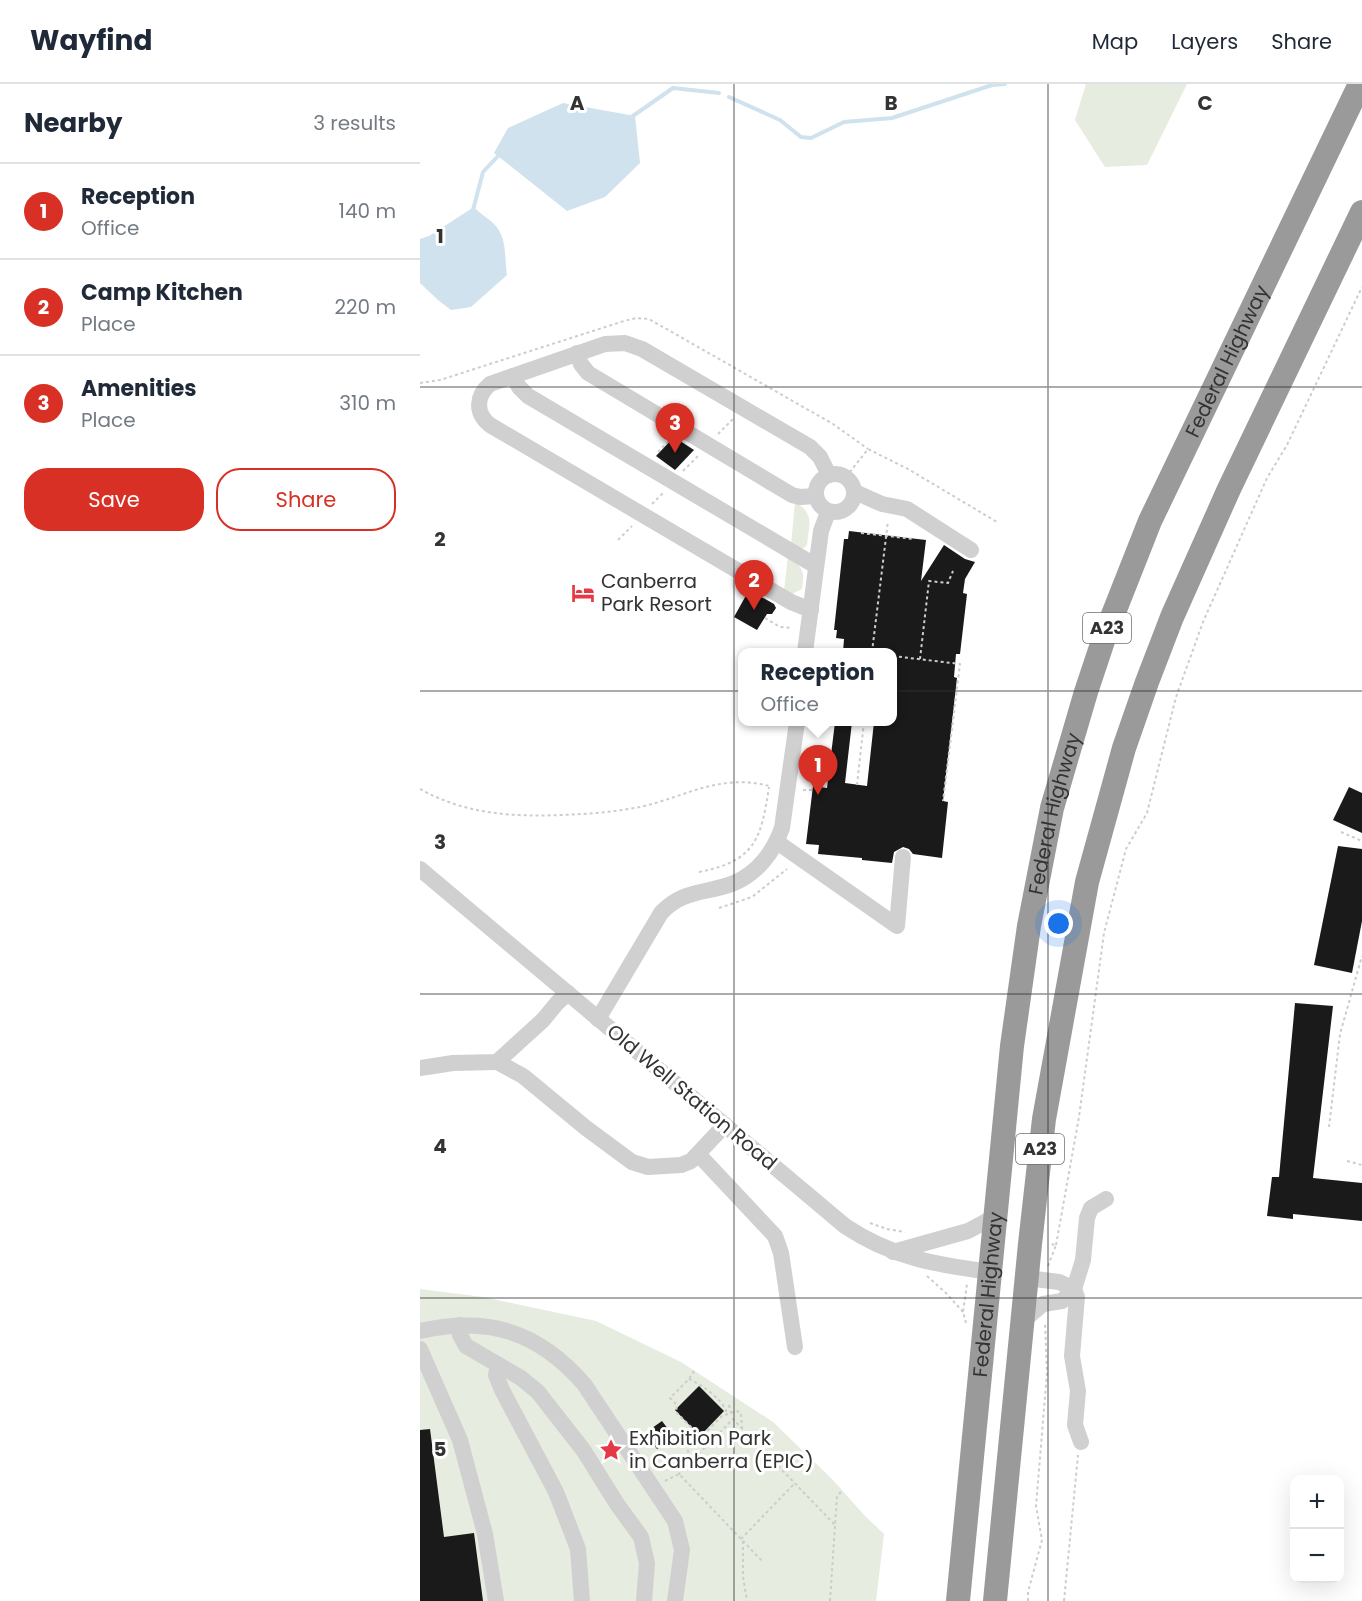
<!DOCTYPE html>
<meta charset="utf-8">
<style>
:root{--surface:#fff;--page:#f6f6f7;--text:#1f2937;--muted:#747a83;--line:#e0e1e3;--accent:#d93025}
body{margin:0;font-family:Poppins,sans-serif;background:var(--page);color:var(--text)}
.controls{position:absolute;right:18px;bottom:18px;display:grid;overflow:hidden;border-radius:12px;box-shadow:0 6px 24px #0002}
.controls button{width:54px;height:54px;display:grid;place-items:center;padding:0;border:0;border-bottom:2px solid var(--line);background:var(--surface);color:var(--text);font:30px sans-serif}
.you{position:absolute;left:639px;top:840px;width:21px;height:21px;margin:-15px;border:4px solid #fff;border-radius:50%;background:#1a73e8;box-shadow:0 0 0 9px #1a73e833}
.badge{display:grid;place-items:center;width:39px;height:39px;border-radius:50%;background:var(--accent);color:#fff;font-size:20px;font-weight:700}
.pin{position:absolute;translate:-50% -50px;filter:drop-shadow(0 2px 3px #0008)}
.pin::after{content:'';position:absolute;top:32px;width:21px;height:18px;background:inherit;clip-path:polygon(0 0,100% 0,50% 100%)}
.popup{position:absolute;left:318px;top:564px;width:159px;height:78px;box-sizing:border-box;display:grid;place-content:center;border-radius:12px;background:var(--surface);filter:drop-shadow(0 2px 4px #0005);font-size:20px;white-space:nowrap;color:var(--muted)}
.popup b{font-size:22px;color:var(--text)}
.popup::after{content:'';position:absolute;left:50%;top:100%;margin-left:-12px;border:12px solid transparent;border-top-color:var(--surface)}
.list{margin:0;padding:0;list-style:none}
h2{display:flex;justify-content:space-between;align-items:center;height:78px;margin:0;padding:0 24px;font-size:26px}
h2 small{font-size:20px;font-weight:400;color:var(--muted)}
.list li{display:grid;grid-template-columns:39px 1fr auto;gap:18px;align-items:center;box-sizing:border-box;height:96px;padding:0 24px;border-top:2px solid var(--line)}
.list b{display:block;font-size:22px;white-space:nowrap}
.list p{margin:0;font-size:20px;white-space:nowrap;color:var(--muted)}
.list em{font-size:20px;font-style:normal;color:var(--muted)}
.actions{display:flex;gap:12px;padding:18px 24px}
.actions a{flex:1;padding:14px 0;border:2px solid var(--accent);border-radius:24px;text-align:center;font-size:21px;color:var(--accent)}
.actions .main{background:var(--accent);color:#fff}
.map{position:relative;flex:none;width:942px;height:1517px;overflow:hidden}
header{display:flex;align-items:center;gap:36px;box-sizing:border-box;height:84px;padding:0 30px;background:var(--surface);border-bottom:2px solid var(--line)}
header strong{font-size:28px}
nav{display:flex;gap:33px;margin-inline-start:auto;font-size:21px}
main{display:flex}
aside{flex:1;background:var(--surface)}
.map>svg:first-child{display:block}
.green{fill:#e6ecdf}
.water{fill:#cfe2ee}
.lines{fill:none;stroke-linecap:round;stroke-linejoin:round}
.stream{stroke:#cfe2ee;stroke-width:4}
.building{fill:#1a1a1a}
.path{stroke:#cdcdcd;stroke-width:2;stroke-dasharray:3 3;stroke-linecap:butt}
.minor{stroke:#d0d0d0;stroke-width:16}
.highway{stroke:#9a9a9a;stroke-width:24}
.grid{fill:none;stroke:#333;stroke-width:1.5;stroke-opacity:0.55}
.labels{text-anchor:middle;stroke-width:6;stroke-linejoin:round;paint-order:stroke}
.shield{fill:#fff;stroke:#707070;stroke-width:1.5}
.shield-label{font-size:18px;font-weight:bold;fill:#333}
.street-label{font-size:20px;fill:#333;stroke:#fff}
.poi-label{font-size:20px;fill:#333;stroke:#fff;text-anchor:start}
.grid-label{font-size:20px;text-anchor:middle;font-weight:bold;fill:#333;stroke:#fff;stroke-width:6;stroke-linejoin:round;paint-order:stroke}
</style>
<header>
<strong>Wayfind</strong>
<nav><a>Map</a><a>Layers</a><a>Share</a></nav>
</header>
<main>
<aside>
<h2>Nearby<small>3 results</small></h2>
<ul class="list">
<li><span class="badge">1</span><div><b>Reception</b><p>Office</p></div><em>140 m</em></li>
<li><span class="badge">2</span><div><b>Camp Kitchen</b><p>Place</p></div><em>220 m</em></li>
<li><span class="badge">3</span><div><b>Amenities</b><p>Place</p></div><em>310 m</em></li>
</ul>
<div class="actions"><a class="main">Save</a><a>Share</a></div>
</aside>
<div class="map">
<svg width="942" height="1517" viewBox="0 0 942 1517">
<rect width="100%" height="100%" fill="#fff"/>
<g class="green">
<polygon points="666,0 767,0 727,81 685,83 655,36"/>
<path d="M375,418C395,430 389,440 387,461L381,466L371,461Z"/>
<path d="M368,471C382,483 385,486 382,505L372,510L364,507Z"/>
<polygon points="0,1205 63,1213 176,1237 261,1278 353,1338 412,1395 445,1432 464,1450 456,1517 0,1517"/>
</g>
<g class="water">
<polygon points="143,19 215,32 220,79 185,113 147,127 74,69 88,44"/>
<path d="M54,123C60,130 67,133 73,139C88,153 84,173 87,191L51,223L31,226L18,216L0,199V155L9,152Z"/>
</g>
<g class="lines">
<g class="stream">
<polyline points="309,13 360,36 381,53 391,54 424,38 472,34 572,1 585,0"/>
<polyline points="210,34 253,4 299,9"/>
<polyline points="53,126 63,88 80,70"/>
</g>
</g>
<g class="building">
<polygon points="254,353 274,366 255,386 236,372"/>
<polygon points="429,447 506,456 501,497 524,461 545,475 555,478 545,495 543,509 547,510 540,570 536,570 534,593 537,594 523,717 528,718 522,774 493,770 489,765 483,763 474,768 472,779 442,776 442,774 398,770 399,761 386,760 393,702 407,704 415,638 432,638 425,699 447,702 454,638 473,638 473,568 423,568 424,555 416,554 417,546 414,546 424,455 428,455"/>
<polygon points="329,506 354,520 356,524 352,530 347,530 337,546 314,533"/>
<polygon points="929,703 942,709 942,749 913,736"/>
<polygon points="918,762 942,765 942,837 932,889 894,881"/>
<polygon points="875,919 913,922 893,1094 942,1099 942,1137 873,1130 873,1135 847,1132 852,1093 859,1093"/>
<polygon points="279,1302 304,1327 280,1352 255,1326"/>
<polygon points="242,1337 254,1353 237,1365 225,1349"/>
<polygon points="10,1345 24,1453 54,1449 63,1517 0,1517 0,1346"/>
</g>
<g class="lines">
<g class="path">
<polyline points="0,299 20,296 204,237 216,234 229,235 413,340 448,365"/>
<polyline points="298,350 313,335"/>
<polyline points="238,368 251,355"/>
<polyline points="263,387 278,372"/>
<polyline points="426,393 448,365 488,385 577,438"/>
<polyline points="232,420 243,409"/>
<polyline points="441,449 494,455"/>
<polyline points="198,456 212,442"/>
<polyline points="345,534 360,543 372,544"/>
<polyline points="452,568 468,437"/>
<polyline points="473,572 540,580 523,717"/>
<polyline points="500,575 509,497 528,499 533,487"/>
<polyline points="437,701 444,638"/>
<path d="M0,705C45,730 91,733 142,731C168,730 194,728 220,723C265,713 300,689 349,702"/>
<polyline points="383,706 392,706"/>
<polyline points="921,748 942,757"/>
<path d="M279,788C335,777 341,756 349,703"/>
<polyline points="299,824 332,813 367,785"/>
<polyline points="909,1043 920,950 942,872"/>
<polyline points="927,1077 942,1081"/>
<polyline points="450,1139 467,1145 485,1148"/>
<polyline points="636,1161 659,1033 684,849 706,765 727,729 756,613 783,538 847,394 867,361 942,203"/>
<polyline points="628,1182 636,1161 629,1160"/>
<polyline points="507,1192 527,1210 543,1228"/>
<polyline points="546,1239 543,1228 547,1200"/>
<polyline points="274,1287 269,1295 250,1314 257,1321 256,1328 281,1353"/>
<path d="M269,1295C281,1300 305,1317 307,1330"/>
<polyline points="309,1321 311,1329"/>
<polyline points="322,1345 321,1329 317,1327 302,1332 269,1365 259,1390 313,1335 415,1441"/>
<polyline points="245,1397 259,1390 343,1478"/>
<polyline points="321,1455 375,1399"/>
<polyline points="323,1457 323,1493 327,1517"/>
<polyline points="410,1517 417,1412 421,1408"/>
<polyline points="608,1517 608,1508 622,1456 616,1422 627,1289 625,1238"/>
<polyline points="644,1517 658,1371"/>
</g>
<g class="minor">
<polyline points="157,269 161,280 168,289 372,411 380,413 396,412"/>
<polyline points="93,292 99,303 108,312 396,482"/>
<circle cx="415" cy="409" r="19"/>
<polyline points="435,408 462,420 487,425 551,466"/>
<path d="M391,526L371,518L70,341C55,329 56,312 70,300L185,260L205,259L222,265L390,363L400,373L409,391"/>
<polyline points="385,568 401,447 408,428"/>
<polyline points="357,758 477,842 483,773"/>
<path d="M0,785L425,1142C471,1173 516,1181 571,1188"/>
<path d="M178,935L241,829C263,805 287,810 314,799C338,789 354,767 362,744L377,638"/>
<polyline points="77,978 103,992 166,1044 212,1078 228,1083 261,1081 271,1077 305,1041"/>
<polyline points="0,984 33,979 77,978 123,936 137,919 148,909"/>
<polyline points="279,1071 355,1152 361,1169 375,1263"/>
<polyline points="473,1168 548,1147 576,1132"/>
<polyline points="607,1194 639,1198 654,1205 657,1213 652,1272 658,1307 655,1341 661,1358"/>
<polyline points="603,1237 623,1220 642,1217 654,1205 663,1176 667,1134 671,1124 686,1115"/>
<polyline points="40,1241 40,1251 46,1262 101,1294 118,1308 164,1367 197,1420 221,1453 227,1479 224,1517"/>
<path d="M0,1247C68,1232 118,1247 164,1300L255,1437L262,1466L255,1517"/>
<polyline points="0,1265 40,1356 65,1450 76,1517"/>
<polyline points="78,1281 76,1291 82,1306 136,1408 158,1465 162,1517"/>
</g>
<g class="highway">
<path id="s1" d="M538,1517L592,962L609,842L632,724L666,608L685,551L730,437L940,0"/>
<polyline points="575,1517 610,1160 624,1035 667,798 704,664 727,598 752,533 809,405 942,128"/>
</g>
</g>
<path class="grid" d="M314,0V1517M628,0V1517M0,303H942M0,607H942M0,910H942M0,1214H942"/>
<defs>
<g id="hotel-bare" transform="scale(1.8)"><path d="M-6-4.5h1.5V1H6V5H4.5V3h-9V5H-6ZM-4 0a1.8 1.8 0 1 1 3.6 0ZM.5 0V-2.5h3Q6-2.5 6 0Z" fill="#e63946" stroke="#fff" stroke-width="2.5" paint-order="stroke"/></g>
<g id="sight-bare" transform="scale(1.8)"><path d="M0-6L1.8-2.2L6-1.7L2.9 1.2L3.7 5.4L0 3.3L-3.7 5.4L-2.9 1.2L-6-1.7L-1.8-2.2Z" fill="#e63946" stroke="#fff" stroke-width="2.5" paint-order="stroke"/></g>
</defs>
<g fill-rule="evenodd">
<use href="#hotel-bare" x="163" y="509"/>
<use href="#sight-bare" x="191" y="1366"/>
</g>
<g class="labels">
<g class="shield">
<rect x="663" y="529" width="48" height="30" rx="4.5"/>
<rect x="596" y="1050" width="48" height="30" rx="4.5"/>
</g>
<g class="shield-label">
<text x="687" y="550">A23</text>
<text x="620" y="1071">A23</text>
</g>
<g class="street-label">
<text dy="7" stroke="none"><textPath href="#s1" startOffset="1280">Federal Highway</textPath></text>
<text dy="7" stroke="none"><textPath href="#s1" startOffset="794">Federal Highway</textPath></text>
<text transform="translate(272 1013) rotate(40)" y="7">Old Well Station Road</text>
<text dy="7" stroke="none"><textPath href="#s1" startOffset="308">Federal Highway</textPath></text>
</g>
<g class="poi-label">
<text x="181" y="504">Canberra<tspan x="181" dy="23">Park Resort</tspan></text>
<text x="209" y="1361">Exhibition Park<tspan x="209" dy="23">in Canberra (EPIC)</tspan></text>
</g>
</g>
<g class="grid-label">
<text x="157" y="26">A</text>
<text x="471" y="26">B</text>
<text x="785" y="26">C</text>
<text x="20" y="159">1</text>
<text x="20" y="462">2</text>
<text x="20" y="765">3</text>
<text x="20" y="1069">4</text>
<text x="20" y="1372">5</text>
</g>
</svg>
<div class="controls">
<button>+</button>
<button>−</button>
</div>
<div class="you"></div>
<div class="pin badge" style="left:398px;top:711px">1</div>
<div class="popup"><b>Reception</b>Office</div>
<div class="pin badge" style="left:334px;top:526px">2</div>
<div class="pin badge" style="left:255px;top:369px">3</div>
</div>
</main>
